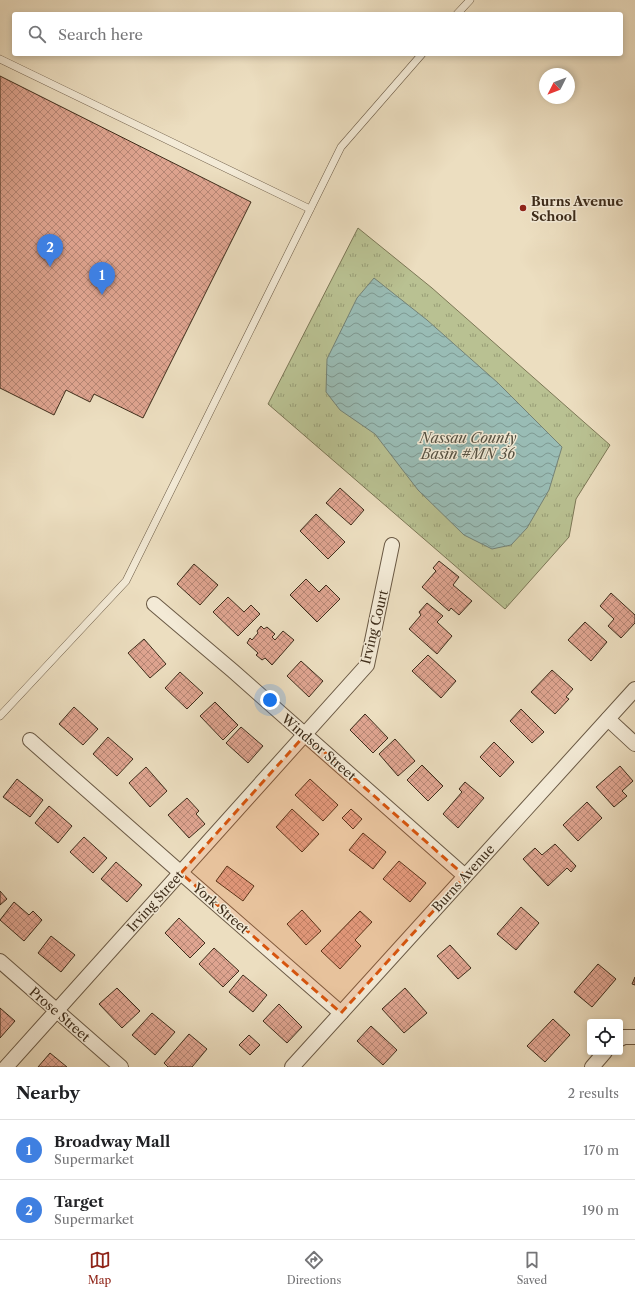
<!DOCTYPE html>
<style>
:root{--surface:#fff;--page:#f2f2f2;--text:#202124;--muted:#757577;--line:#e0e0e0;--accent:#8f2418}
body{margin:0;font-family:"Libre Caslon Text",serif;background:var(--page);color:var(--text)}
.controls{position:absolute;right:12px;bottom:12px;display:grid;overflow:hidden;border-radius:4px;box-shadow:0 2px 6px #0003}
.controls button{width:36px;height:36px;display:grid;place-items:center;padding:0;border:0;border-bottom:1px solid var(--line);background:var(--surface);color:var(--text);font:20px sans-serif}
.compass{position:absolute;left:539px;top:68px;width:36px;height:36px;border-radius:50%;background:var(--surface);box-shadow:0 2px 6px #0003;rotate:228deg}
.you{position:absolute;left:270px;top:700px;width:14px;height:14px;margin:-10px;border:3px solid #fff;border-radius:50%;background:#1a73e8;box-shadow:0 0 0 6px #1a73e833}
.badge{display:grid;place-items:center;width:26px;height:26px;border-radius:50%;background:var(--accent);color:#fff;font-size:13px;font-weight:700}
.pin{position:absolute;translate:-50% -33px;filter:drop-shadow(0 1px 2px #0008)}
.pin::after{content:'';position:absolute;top:21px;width:14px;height:12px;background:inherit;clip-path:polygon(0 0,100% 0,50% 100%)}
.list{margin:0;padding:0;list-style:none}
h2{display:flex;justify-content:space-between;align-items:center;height:52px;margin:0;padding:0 16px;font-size:17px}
h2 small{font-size:13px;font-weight:400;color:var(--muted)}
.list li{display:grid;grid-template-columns:26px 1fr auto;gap:12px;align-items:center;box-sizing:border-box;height:60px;padding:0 16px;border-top:1px solid var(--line)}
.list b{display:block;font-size:15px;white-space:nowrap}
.list p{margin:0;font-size:13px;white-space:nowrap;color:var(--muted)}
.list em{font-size:13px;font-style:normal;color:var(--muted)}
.icon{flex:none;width:22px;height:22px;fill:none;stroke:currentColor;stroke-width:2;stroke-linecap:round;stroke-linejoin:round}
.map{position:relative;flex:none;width:635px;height:1067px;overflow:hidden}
.search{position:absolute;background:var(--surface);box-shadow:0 2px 6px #0003;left:12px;right:12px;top:12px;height:44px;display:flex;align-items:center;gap:10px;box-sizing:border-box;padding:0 14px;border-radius:4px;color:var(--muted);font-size:15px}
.sheet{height:172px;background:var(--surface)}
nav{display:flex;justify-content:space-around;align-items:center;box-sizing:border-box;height:56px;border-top:1px solid var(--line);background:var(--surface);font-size:11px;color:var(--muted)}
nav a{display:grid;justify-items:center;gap:2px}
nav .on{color:var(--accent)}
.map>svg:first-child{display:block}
.grass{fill:url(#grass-tufts);stroke:#7c7756}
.water{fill:url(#water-waves);stroke:#758377}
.building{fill:url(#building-cross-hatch);stroke:#3e2d1b}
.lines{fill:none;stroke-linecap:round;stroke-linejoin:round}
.service-casing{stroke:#6a5944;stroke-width:8}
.minor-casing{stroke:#6a5944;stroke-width:16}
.service{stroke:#f3ead6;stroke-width:7}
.minor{stroke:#f3ead6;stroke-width:14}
.marked{fill:#d7550e;fill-opacity:0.2;stroke:#d7550e;stroke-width:3;stroke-dasharray:8 5;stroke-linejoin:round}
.poi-dot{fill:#8f2418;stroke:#f3ead6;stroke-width:1.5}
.labels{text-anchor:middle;stroke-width:3;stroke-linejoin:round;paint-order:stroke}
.poi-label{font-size:13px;font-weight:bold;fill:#3e2d1b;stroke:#f3ead6;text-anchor:start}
.street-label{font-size:13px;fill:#3e2d1b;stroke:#f3ead6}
.water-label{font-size:14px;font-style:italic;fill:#555142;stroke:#f3ead6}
</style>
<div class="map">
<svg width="635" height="1067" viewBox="0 0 635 1067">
<defs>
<pattern id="grass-tufts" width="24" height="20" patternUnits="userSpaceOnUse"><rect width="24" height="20" fill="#b9c192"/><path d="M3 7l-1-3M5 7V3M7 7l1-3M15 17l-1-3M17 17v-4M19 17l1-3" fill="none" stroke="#989d76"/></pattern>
<pattern id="water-waves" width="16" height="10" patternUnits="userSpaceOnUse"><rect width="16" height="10" fill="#99bcb5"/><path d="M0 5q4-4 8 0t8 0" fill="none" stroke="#7e9992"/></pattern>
<pattern id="building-cross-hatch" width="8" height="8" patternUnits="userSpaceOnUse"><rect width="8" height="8" fill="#e0a591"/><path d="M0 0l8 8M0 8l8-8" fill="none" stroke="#b78776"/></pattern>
</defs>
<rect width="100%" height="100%" fill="#ecdec0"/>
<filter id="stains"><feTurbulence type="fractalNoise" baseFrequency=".005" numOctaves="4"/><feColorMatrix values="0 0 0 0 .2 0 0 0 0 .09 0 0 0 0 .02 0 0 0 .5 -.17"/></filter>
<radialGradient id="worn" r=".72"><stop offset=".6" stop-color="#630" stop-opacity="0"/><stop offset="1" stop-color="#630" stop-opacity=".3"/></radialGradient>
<polygon class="grass" points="358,228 432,288 610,445 576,499 569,537 505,609 268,404"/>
<polygon class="water" points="374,278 427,320 498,383 562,447 549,490 527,528 511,545 492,549 464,535 418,490 375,434 340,410 326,392 327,359 357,298"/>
<g class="building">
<polygon points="0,76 251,202 143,418 94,394 90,402 66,390 54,415 0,388"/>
<polygon points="340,488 364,510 351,525 326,503"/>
<polygon points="316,514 345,542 328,559 300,531"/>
<polygon points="439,561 459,577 453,585 472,601 459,615 451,608 449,611 422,587 436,571 433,568"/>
<polygon points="194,564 218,585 200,605 177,584"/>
<polygon points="306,579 319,592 326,585 340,599 317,622 290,595"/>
<polygon points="611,593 635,615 635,623 621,638 608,626 614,619 600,606"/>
<polygon points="228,597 244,612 251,605 260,614 238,636 213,612"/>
<polygon points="427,603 443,616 437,622 452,636 437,654 409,629 421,615 419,612"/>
<polygon points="585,622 607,642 591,661 568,640"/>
<polygon points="261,626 264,629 267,627 275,634 272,637 275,640 283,631 294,640 272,665 265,658 262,660 256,655 258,653 247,643 250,638 252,640 258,633 257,631"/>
<polygon points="144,639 166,664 150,678 128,653"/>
<polygon points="428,655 456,681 441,698 412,671"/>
<polygon points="301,661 323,681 309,697 287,676"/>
<polygon points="552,670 573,689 566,697 569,699 555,714 531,692"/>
<polygon points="180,672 203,693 187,709 165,688"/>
<polygon points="215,702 238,725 223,740 200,716"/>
<polygon points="74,707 98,729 83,745 59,724"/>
<polygon points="521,709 544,732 532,743 510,721"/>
<polygon points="365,714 388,738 373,753 350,730"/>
<polygon points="241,727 263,746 248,763 226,743"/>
<polygon points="108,737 133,759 117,776 93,754"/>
<polygon points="395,739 415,761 398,776 379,754"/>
<polygon points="494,742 514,762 500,777 480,757"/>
<polygon points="422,765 443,786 428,801 407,780"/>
<polygon points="620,766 633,781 622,791 627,796 614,807 596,787"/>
<polygon points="146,767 167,791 150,807 129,783"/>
<polygon points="17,779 43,800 30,817 3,797"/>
<polygon points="310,779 338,805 323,821 295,795"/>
<polygon points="465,782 484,798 458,828 443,814 462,792 459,789"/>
<polygon points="187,798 199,811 196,814 205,824 189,838 168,815"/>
<polygon points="587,802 602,818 578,841 563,825"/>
<polygon points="49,806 72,826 58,843 35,823"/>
<polygon points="292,809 319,834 302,852 276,827"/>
<polygon points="351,809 362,819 353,829 342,818"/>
<polygon points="363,833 386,852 373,869 349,850"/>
<polygon points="84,837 107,858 93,873 70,852"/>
<polygon points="555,844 576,866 571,872 567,868 548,886 523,859 535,848 542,855"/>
<polygon points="399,861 426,883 410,902 383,879"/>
<polygon points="116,862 142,885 127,902 101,879"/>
<polygon points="227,866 254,886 243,901 216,881"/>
<polygon points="0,891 7,899 0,905"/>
<polygon points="14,902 29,915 33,911 42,920 24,941 0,920"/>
<polygon points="521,907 539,923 516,950 497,934"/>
<polygon points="302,910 321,931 306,945 287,924"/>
<polygon points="360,911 372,922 355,940 361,946 340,969 321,951"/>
<polygon points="179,918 205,943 190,958 165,933"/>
<polygon points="51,936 75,955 61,972 38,953"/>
<polygon points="450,945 471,968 458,979 437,956"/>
<polygon points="214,948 239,971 223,987 199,964"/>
<polygon points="598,964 616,979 592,1007 574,992"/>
<polygon points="243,975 267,995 253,1012 229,992"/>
<polygon points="635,977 635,985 632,984"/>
<polygon points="117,988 140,1011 122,1028 99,1004"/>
<polygon points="405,988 427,1013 404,1033 382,1009"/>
<polygon points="279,1004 302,1027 287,1043 263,1021"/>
<polygon points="0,1008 15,1021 0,1038"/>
<polygon points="152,1013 175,1032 155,1055 132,1035"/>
<polygon points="553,1019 570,1035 545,1062 527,1046"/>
<polygon points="371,1026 397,1050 383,1065 357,1041"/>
<polygon points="189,1034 207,1049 192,1067 168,1067 164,1063"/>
<polygon points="249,1035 260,1045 250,1055 239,1045"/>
<polygon points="50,1053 67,1067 38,1067"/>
</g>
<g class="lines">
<g class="service-casing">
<g id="service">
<polyline points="457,14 470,0"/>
<polyline points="0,59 310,209"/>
<polyline points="0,716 126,581 341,147 422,54"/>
</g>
</g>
<g class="minor-casing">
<g id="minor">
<polyline points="154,604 233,671 465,876"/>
<polyline points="608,719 635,744"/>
<polyline points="30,740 181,873 341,1013"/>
<polyline points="0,961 121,1067"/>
<polyline points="620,1039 624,1037 635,1037"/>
<polyline points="6,1067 367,665 392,545"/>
<polyline points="292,1067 635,689"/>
<polyline points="592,1067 605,1052"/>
</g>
</g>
<use href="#service" class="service"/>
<use href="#minor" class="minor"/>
</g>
<path class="marked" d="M305,735L465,876L341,1013L181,873Z"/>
<circle class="poi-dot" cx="523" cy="208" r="4"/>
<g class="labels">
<g class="poi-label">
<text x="531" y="206">Burns Avenue<tspan x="531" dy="15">School</tspan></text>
</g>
<g class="street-label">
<text transform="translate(374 627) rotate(-76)" y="5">Irving Court</text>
<text transform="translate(319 747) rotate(41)" y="5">Windsor Street</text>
<text transform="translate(463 878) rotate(-48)" y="5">Burns Avenue</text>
<text transform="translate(155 901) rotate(-48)" y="5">Irving Street</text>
<text transform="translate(221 908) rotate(41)" y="5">York Street</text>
<text transform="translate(60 1014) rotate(41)" y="5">Prose Street</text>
</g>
<g class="water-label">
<text x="468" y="443">Nassau County<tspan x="468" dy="16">Basin #MN 36</tspan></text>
</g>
</g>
<rect width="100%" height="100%" filter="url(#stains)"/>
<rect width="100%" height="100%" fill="url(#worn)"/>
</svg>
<div class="controls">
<button><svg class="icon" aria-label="locate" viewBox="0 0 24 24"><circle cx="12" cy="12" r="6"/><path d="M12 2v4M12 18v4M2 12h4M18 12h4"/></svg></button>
</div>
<svg class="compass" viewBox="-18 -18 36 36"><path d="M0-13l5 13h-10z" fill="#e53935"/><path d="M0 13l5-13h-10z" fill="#757577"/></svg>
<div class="you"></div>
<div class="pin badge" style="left:102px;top:295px;background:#3f7fe0">1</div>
<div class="pin badge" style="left:50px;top:267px;background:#3f7fe0">2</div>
<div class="search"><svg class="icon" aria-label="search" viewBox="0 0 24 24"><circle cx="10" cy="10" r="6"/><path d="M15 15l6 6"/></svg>Search here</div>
</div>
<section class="sheet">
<h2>Nearby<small>2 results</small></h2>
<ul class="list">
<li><span class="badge" style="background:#3f7fe0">1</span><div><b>Broadway Mall</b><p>Supermarket</p></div><em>170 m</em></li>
<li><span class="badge" style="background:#3f7fe0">2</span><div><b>Target</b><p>Supermarket</p></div><em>190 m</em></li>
</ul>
</section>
<nav>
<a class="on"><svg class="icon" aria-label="map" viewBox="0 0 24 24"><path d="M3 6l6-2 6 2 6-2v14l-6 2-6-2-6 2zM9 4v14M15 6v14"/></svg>Map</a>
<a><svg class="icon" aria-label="directions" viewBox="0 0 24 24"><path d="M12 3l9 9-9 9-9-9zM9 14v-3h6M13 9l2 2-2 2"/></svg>Directions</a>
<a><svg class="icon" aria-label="saved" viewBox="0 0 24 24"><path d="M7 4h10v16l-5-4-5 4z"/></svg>Saved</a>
</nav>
